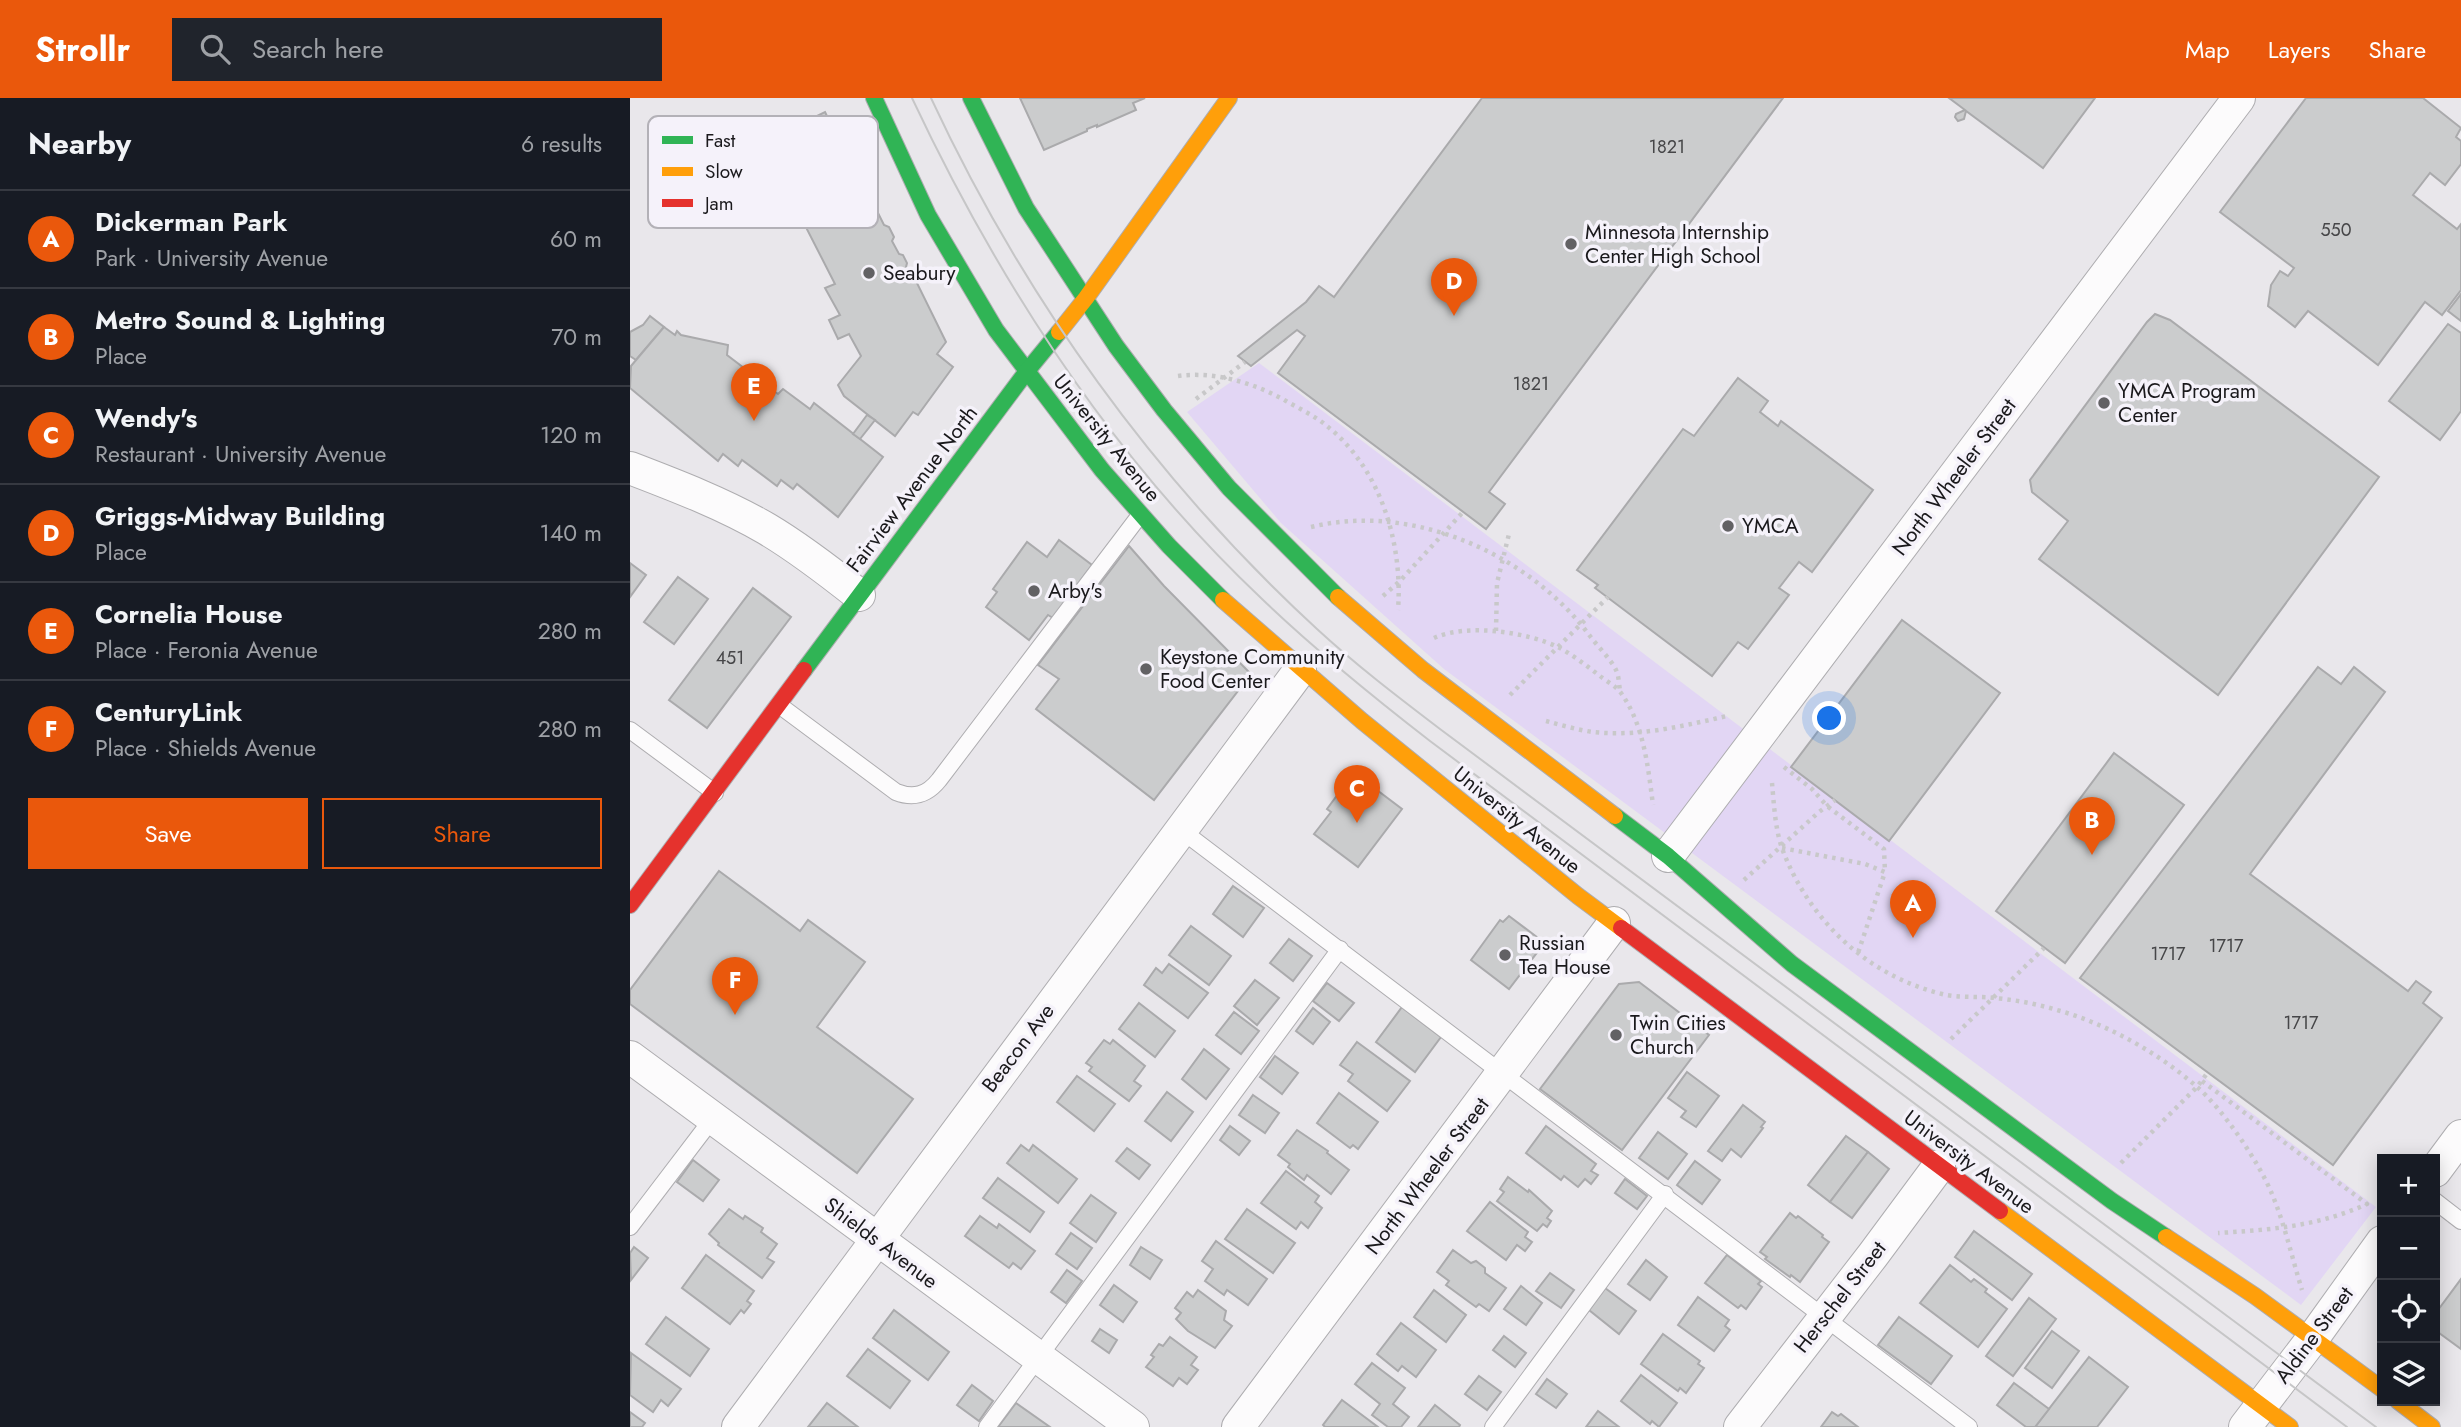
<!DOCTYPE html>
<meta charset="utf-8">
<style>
:root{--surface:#171b24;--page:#20242c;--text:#f1f3f6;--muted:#9ea1a6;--line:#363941;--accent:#ea580c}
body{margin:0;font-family:Jost,sans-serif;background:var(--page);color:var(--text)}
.controls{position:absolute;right:21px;bottom:21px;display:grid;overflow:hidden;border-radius:0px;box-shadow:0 4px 18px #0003}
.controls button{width:63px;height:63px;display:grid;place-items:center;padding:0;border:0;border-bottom:2px solid var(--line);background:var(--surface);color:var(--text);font:35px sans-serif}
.you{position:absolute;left:1200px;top:621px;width:24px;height:24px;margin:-18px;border:5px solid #fff;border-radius:50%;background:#1a73e8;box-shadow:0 0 0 10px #1a73e833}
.badge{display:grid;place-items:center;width:46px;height:46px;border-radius:50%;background:var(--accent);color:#fff;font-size:23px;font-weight:700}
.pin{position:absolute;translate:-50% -58px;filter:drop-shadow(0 2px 4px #0008)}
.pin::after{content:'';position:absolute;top:37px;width:24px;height:21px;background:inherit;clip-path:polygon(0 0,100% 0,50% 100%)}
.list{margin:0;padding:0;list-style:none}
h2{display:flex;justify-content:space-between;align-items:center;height:91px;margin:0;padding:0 28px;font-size:30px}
h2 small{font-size:23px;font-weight:400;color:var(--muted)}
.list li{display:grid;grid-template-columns:46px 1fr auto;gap:21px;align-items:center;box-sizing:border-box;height:98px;padding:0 28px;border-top:2px solid var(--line)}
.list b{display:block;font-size:26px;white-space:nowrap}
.list p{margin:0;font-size:23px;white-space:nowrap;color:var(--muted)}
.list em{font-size:23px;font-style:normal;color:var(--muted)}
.actions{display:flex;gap:14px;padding:21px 28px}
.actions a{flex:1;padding:16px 0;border:2px solid var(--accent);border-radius:0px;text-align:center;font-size:24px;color:var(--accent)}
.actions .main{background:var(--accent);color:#fff}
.icon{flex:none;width:38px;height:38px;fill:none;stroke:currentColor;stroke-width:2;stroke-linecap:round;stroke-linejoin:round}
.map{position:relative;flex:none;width:1831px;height:1329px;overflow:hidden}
header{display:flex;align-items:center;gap:42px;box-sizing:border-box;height:98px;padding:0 35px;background:var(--accent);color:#fff}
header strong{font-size:33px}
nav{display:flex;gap:38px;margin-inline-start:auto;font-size:24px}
.search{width:490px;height:63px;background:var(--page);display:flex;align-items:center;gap:18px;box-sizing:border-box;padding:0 24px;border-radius:0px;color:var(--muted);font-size:26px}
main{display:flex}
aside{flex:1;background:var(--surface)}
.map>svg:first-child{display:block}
.green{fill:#e2d6f4}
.building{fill:#cbcccd;stroke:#aaaaac;stroke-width:2}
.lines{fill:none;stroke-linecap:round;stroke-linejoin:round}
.lane-casing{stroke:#aeadb0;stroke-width:18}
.street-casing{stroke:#aeadb0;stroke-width:34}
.fast-casing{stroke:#aeadb0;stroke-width:18}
.slow-casing{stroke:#aeadb0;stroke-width:18}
.jam-casing{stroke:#aeadb0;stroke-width:18}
.path{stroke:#c8c8c9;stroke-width:4.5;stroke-dasharray:3.5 5;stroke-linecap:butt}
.lane{stroke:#fcfbfc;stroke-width:16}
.street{stroke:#fcfbfc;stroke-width:32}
.fast{stroke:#30b455;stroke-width:16}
.slow{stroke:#ff9f0a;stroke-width:16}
.jam{stroke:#e5322d;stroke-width:16}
.tram{stroke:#c6c6c7;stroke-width:2}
.poi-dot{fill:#626164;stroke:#f5f2fa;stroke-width:2.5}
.labels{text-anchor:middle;stroke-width:7;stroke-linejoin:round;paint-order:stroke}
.number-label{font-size:18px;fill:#464648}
.poi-label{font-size:21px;fill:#1a191c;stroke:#f5f2fa;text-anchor:start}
.street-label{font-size:21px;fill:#1a191c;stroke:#f5f2fa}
.key{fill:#f5f2fa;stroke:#b3b1b7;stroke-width:2}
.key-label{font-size:19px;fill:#1a191c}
</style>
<header>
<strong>Strollr</strong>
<div class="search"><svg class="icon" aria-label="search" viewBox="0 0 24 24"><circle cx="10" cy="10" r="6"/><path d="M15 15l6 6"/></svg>Search here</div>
<nav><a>Map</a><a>Layers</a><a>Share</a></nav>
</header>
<main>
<aside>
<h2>Nearby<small>6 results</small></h2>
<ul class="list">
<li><span class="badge">A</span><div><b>Dickerman Park</b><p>Park · University Avenue</p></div><em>60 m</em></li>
<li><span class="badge">B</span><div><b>Metro Sound &amp; Lighting</b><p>Place</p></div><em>70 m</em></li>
<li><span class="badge">C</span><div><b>Wendy's</b><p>Restaurant · University Avenue</p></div><em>120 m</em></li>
<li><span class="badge">D</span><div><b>Griggs-Midway Building</b><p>Place</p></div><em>140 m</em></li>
<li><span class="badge">E</span><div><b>Cornelia House</b><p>Place · Feronia Avenue</p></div><em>280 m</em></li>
<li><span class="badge">F</span><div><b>CenturyLink</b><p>Place · Shields Avenue</p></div><em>280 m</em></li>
</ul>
<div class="actions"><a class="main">Save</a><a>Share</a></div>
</aside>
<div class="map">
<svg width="1831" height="1329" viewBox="0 0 1831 1329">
<rect width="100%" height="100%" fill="#e9e7eb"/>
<polygon class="green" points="629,265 1746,1109 1671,1207 814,571 651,425 557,314"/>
<g class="building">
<polygon points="390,0 515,0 503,5 506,12 467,29 467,27 457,31 457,33 414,52"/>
<polygon points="852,0 1153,0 859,394 875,406 856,431 648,275 675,238 667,232 621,268 608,258 676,204 689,188 704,199"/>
<polygon points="1319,0 1465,0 1413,70 1336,13 1334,21 1328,23 1325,19 1326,16 1335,12"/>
<polygon points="1676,0 1793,0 1831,30 1826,39 1831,43 1831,66 1815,87 1800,75 1783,97 1827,131 1831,126 1831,192 1812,217 1795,204 1748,267 1678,213 1665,229 1638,208 1641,187 1650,173 1658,178 1664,170 1590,114"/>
<polygon points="195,14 206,37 211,35 233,80 230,82 234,90 239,91 244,101 243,105 254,127 259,129 264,139 262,143 269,156 273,157 277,165 276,169 283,182 286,183 316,244 307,256 323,269 288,317 283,314 265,338 214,298 208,287 231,258 219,236 208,241 199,222 210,217 195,190 205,186 137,53 164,39 160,31"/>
<polygon points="1831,196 1831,223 1818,213"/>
<polygon points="1525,216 1540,222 1749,379 1588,597 1409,461 1438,423 1402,394 1400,382 1517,224"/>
<polygon points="20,218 34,229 6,262 0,258 0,234 13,227"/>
<polygon points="1818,226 1831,235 1831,313 1810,342 1759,303"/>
<polygon points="34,229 45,237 47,233 51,237 98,247 97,257 148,296 153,291 180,311 184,305 253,359 208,419 167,386 163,391 151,382 147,388 112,362 108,368 93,356 88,363 0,290 1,268"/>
<polygon points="1108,280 1138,303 1130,314 1148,328 1151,323 1243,392 1182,474 1169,464 1149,490 1159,497 1118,551 1108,544 1082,578 965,490 968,487 947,472 1053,331 1064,338"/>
<polygon points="237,317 245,322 230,341 223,336"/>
<polygon points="429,442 462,467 423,520 418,517 399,542 356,509 367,494 363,491 397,444 417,459"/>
<polygon points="499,448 534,488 621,576 524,702 406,611 429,581 408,567"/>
<polygon points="0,465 16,477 0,499"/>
<polygon points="48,479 78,501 44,546 14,524"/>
<polygon points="123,490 161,519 77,630 39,602"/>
<polygon points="1272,522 1370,595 1259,743 1161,669"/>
<polygon points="1688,569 1711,586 1724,569 1755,594 1620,776 1778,893 1786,883 1801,894 1793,905 1812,920 1703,1067 1450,880"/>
<polygon points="1484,655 1554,707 1435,865 1366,813"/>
<polygon points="727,677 772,711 728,769 684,736 701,714 697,711 714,688 718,691"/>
<polygon points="89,773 170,833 178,822 235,864 187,929 283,1001 227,1075 0,906 0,892"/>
<polygon points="603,788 634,810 613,839 583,816"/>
<polygon points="879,818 912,843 907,850 909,852 879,891 841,862 870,822 873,824"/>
<polygon points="561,828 601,858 579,887 539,857"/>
<polygon points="659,841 682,858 663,883 640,865"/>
<polygon points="539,866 578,895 558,920 514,887 526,870 532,875"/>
<polygon points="625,882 649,900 627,927 604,908"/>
<polygon points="1009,884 1079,937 992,1052 910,991 989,886"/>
<polygon points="697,885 724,905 709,923 683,903"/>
<polygon points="509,905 545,933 525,959 489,931"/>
<polygon points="772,909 811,939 785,974 746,944"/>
<polygon points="683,910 700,924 683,946 666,933"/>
<polygon points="604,914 629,933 611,956 586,937"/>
<polygon points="474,942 480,946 483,942 515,968 504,983 511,988 499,1003 459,973 462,969 456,965"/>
<polygon points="727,944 780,983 757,1013 718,983 723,976 710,967"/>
<polygon points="574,951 599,971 576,1001 552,981"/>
<polygon points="645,958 668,975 652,996 630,979"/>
<polygon points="1057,974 1089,998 1066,1029 1051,1019 1056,1013 1038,1000"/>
<polygon points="447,978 485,1006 464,1033 427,1004"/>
<polygon points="537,994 563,1014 541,1043 515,1023"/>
<polygon points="709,995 748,1024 728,1051 723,1047 720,1050 687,1025"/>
<polygon points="623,997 649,1015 635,1035 609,1017"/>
<polygon points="1113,1007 1135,1024 1131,1029 1133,1030 1111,1059 1101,1051 1092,1063 1078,1053"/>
<polygon points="600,1028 620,1043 609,1057 590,1042"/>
<polygon points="916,1028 966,1066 961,1073 968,1077 961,1086 955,1081 948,1089 934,1078 931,1082 896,1055"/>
<polygon points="667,1032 698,1053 697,1055 719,1072 701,1096 677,1077 674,1082 658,1069 660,1066 648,1057"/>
<polygon points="1028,1034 1057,1056 1038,1081 1009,1060"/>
<polygon points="1216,1038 1238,1054 1200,1104 1178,1087"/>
<polygon points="391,1047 399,1053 403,1047 447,1081 428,1105 377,1065"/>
<polygon points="497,1050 520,1067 509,1081 486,1063"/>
<polygon points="1238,1054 1259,1071 1222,1120 1200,1104"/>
<polygon points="63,1062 89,1082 73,1103 47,1084"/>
<polygon points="1065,1063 1090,1082 1072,1106 1047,1087"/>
<polygon points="656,1073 689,1098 685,1104 692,1110 678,1130 671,1124 666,1131 631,1105"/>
<polygon points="878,1079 898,1094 899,1092 922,1113 917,1120 921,1123 917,1129 913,1126 907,1133 867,1103 874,1094 870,1091"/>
<polygon points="368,1080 414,1114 400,1134 353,1100"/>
<polygon points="995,1081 1017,1098 1007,1111 985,1095"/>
<polygon points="461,1097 486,1115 466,1144 440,1125"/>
<polygon points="860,1104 898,1134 895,1139 902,1144 895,1153 887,1147 876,1162 837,1133"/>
<polygon points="99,1111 113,1121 115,1118 133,1130 131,1134 147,1146 137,1160 144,1164 132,1180 88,1147 89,1145 79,1136"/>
<polygon points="617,1111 665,1145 643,1175 595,1141"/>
<polygon points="1160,1115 1166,1120 1168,1118 1193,1137 1192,1139 1199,1144 1170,1184 1161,1177 1160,1179 1135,1161 1137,1159 1130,1154"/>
<polygon points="350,1118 367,1130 369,1126 405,1153 391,1171 383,1165 379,1170 335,1138"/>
<polygon points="1344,1133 1402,1176 1382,1202 1325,1159"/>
<polygon points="441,1135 462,1150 447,1171 426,1156"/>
<polygon points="586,1143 637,1181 618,1207 597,1192 594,1197 575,1183 583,1171 572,1163"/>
<polygon points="4,1149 18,1160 1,1182 0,1155"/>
<polygon points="511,1149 532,1162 520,1181 500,1167"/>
<polygon points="823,1152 841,1165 846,1163 855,1170 855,1175 876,1190 859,1213 849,1206 846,1209 816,1187 819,1183 807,1174"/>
<polygon points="76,1157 124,1193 117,1203 121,1206 114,1215 111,1212 100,1226 52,1190"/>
<polygon points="1097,1157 1131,1183 1128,1186 1132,1189 1116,1211 1111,1207 1108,1210 1075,1185"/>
<polygon points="1016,1162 1037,1179 1020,1202 998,1186"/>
<polygon points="1320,1167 1341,1184 1344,1181 1357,1191 1355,1194 1377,1211 1348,1249 1290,1205"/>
<polygon points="437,1172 452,1183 436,1205 421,1194"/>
<polygon points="920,1175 944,1192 931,1210 906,1193"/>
<polygon points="1831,1181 1831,1251 1805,1232 1805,1216"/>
<polygon points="484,1187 507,1204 493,1224 470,1207"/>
<polygon points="891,1188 912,1205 896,1227 874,1211"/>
<polygon points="975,1190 1006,1213 989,1236 959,1212"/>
<polygon points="568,1192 596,1213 594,1222 602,1228 585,1250 558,1233 546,1221 551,1215 545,1210 557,1194 563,1199"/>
<polygon points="804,1192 836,1217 816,1244 784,1219"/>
<polygon points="1068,1199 1099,1222 1095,1228 1100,1232 1084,1253 1048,1227"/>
<polygon points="1399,1200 1426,1221 1383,1278 1356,1258"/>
<polygon points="264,1212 319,1254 298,1282 243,1240"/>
<polygon points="36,1219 79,1251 60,1278 16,1246"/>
<polygon points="1269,1219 1322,1258 1301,1286 1248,1247"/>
<polygon points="771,1225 806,1252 786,1279 772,1268 768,1273 747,1256"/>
<polygon points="470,1231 487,1242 479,1255 462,1243"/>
<polygon points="1422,1233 1449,1253 1422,1290 1395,1270"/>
<polygon points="1033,1236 1070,1263 1068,1266 1074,1270 1056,1295 1050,1290 1048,1293 1011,1266"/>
<polygon points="874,1238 896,1255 885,1269 863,1252"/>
<polygon points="540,1239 567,1259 561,1267 568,1272 557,1286 549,1280 543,1288 516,1269 524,1259 521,1257 529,1246 533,1248"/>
<polygon points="238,1251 280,1283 260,1310 217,1278"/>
<polygon points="1,1255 51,1291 38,1308 31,1302 23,1314 0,1297"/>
<polygon points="1459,1259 1498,1289 1467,1329 1405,1329"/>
<polygon points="742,1265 775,1290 763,1306 779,1319 771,1329 758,1329 742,1317 750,1306 725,1286"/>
<polygon points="1011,1277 1047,1305 1029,1329 1022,1323 1020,1326 991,1303"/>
<polygon points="849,1278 871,1294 857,1312 835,1296"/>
<polygon points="917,1281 937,1296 926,1310 906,1296"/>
<polygon points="1384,1285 1419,1311 1405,1329 1396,1329 1367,1307"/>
<polygon points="342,1287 363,1303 349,1323 327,1307"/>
<polygon points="712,1302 748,1329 695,1329 693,1327"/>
<polygon points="197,1305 228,1329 178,1329"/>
<polygon points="386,1305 420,1329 368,1329"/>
<polygon points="805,1307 830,1327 829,1329 788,1329"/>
<polygon points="968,1313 989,1329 956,1329"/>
<polygon points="0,1314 15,1325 12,1329 0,1329"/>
<polygon points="1202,1314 1208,1318 1211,1316 1228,1329 1191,1329"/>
</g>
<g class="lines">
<g class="lane-casing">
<g id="lane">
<path d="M149,607L266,694C284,701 297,697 309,682L510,417"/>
<polyline points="0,632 85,695"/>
<polyline points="551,732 1339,1329"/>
<polyline points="1805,1103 1831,1123"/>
<polyline points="0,1129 83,1020"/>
<polyline points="357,1329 710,851"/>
<polyline points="863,1329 1035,1096"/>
</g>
</g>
<g class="street-casing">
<g id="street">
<path d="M0,370C47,388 94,406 137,431C169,450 200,474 229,497"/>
<polyline points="1038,758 1609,0"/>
<polyline points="0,959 503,1329"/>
<polyline points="1805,1073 1831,1038"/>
<polyline points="108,1329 670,572"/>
<polyline points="608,1329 984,825"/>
<polyline points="1110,1329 1243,1157 1309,1068"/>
<polyline points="1615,1329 1683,1240 1752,1144"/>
</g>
</g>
<g class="fast-casing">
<g id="fast">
<polyline points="244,0 298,117 366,232 472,372 539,448 593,502"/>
<polyline points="341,0 396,110 486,248 534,312 599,390 708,499"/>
<polyline points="174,572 397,273 429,234"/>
<polyline points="985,718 1038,758 1162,866 1482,1103 1536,1139"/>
</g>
</g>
<g class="slow-casing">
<g id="slow">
<polyline points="429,234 456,200 599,0"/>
<polyline points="708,499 793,572 985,718"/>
<polyline points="593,502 732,623 948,798 991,830"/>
<polyline points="1370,1113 1660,1329"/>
<polyline points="1536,1139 1625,1198 1752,1291"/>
<polyline points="1768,1303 1802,1329"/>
</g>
</g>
<g class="jam-casing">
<g id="jam">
<polyline points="0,807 174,572"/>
<polyline points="991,830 1370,1113"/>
</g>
</g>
<g class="path">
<path d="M548,278C584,273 625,285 656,303C670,311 685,318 697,328C751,371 773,446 768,512"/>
<polyline points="566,301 615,264"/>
<path d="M681,429C783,404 899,456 960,538C968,549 980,560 986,572C989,578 989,587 990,593"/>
<polyline points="753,498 770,483 833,414"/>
<polyline points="866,533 867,485 879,436"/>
<path d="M804,540C837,525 898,534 930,550C944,558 957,568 970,578C976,583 986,588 991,595C1014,627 1018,669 1023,707"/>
<polyline points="880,597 978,499"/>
<path d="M916,623C931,627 948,632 963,634C1009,639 1053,628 1097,618"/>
<polyline points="1154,669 1182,691 1197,708 1254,751 1255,774"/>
<path d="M1142,685C1144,706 1145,732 1153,753C1180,823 1238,878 1312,896C1328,900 1348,898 1365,900C1386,902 1407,906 1427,912C1477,926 1527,954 1566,988C1592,1010 1629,1064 1642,1096C1655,1127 1662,1160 1672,1192"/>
<polyline points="1152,750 1235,766 1255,774 1228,855"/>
<polyline points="1114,782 1189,714 1205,702"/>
<polyline points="1321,941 1414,850"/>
<path d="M1572,983L1737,1106C1689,1128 1640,1132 1588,1135"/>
<polyline points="1491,1065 1567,989 1578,974"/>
</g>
<use href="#lane" class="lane"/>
<use href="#street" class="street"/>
<use href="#fast" class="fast"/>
<use href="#slow" class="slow"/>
<use href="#jam" class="jam"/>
<g class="tram">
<path d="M282,0C369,185 482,359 631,500C684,551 742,598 800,643L1717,1329"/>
<path d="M301,0C394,200 525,382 687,531C726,567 768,599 810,631L1746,1329"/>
</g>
</g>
<g class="poi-dot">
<circle cx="941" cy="146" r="7"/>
<circle cx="239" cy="175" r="7"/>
<circle cx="1474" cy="305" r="7"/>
<circle cx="1098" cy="428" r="7"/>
<circle cx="404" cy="493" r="7"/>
<circle cx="516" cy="571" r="7"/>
<circle cx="875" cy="857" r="7"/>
<circle cx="986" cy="937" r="7"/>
</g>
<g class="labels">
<g class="number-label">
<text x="1037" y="55">1821</text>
<text x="1706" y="138">550</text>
<text x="901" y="292">1821</text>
<text x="100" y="566">451</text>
<text x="1596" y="854">1717</text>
<text x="1538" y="862">1717</text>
<text x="1671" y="931">1717</text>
</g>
<g class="poi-label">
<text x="955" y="141">Minnesota Internship<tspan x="955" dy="24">Center High School</tspan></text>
<text x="253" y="182">Seabury</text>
<text x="1488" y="300">YMCA Program<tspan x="1488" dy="24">Center</tspan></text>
<text x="1112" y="435">YMCA</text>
<text x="418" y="500">Arby's</text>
<text x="530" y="566">Keystone Community<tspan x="530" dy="24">Food Center</tspan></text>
<text x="889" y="852">Russian<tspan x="889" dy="24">Tea House</tspan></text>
<text x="1000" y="932">Twin Cities<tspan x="1000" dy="24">Church</tspan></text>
</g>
<g class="street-label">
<text transform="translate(477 340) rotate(51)" y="7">University Avenue</text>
<text transform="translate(1324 379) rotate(-53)" y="7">North Wheeler Street</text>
<text transform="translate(282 391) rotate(-53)" y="7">Fairview Avenue North</text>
<text transform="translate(887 722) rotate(39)" y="7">University Avenue</text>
<text transform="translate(388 950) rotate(-53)" y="7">Beacon Ave</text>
<text transform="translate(1339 1064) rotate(37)" y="7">University Avenue</text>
<text transform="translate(797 1078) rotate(-53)" y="7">North Wheeler Street</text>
<text transform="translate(251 1145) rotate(37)" y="7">Shields Avenue</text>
<text transform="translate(1210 1199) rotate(-52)" y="7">Herschel Street</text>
<text transform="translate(1684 1237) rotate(-53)" y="7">Aldine Street</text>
</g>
</g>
<rect x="18" y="18" width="230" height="112" rx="10" class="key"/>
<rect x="32" y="38" width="31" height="8" fill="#30b455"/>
<rect x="32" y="69" width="31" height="9" fill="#ff9f0a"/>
<rect x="32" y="101" width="31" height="8" fill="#e5322d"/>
<g class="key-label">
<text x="75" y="49">Fast</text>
<text x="75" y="80">Slow</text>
<text x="75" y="112">Jam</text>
</g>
</svg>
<div class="controls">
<button>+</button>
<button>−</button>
<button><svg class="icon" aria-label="locate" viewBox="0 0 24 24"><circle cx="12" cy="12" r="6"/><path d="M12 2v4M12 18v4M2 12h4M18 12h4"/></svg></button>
<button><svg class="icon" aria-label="layers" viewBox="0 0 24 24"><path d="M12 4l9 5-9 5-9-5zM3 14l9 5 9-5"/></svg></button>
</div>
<div class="you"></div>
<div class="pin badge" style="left:1283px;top:840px">A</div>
<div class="pin badge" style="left:1462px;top:757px">B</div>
<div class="pin badge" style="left:727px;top:725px">C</div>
<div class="pin badge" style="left:824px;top:218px">D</div>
<div class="pin badge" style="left:124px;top:323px">E</div>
<div class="pin badge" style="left:105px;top:917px">F</div>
</div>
</main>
